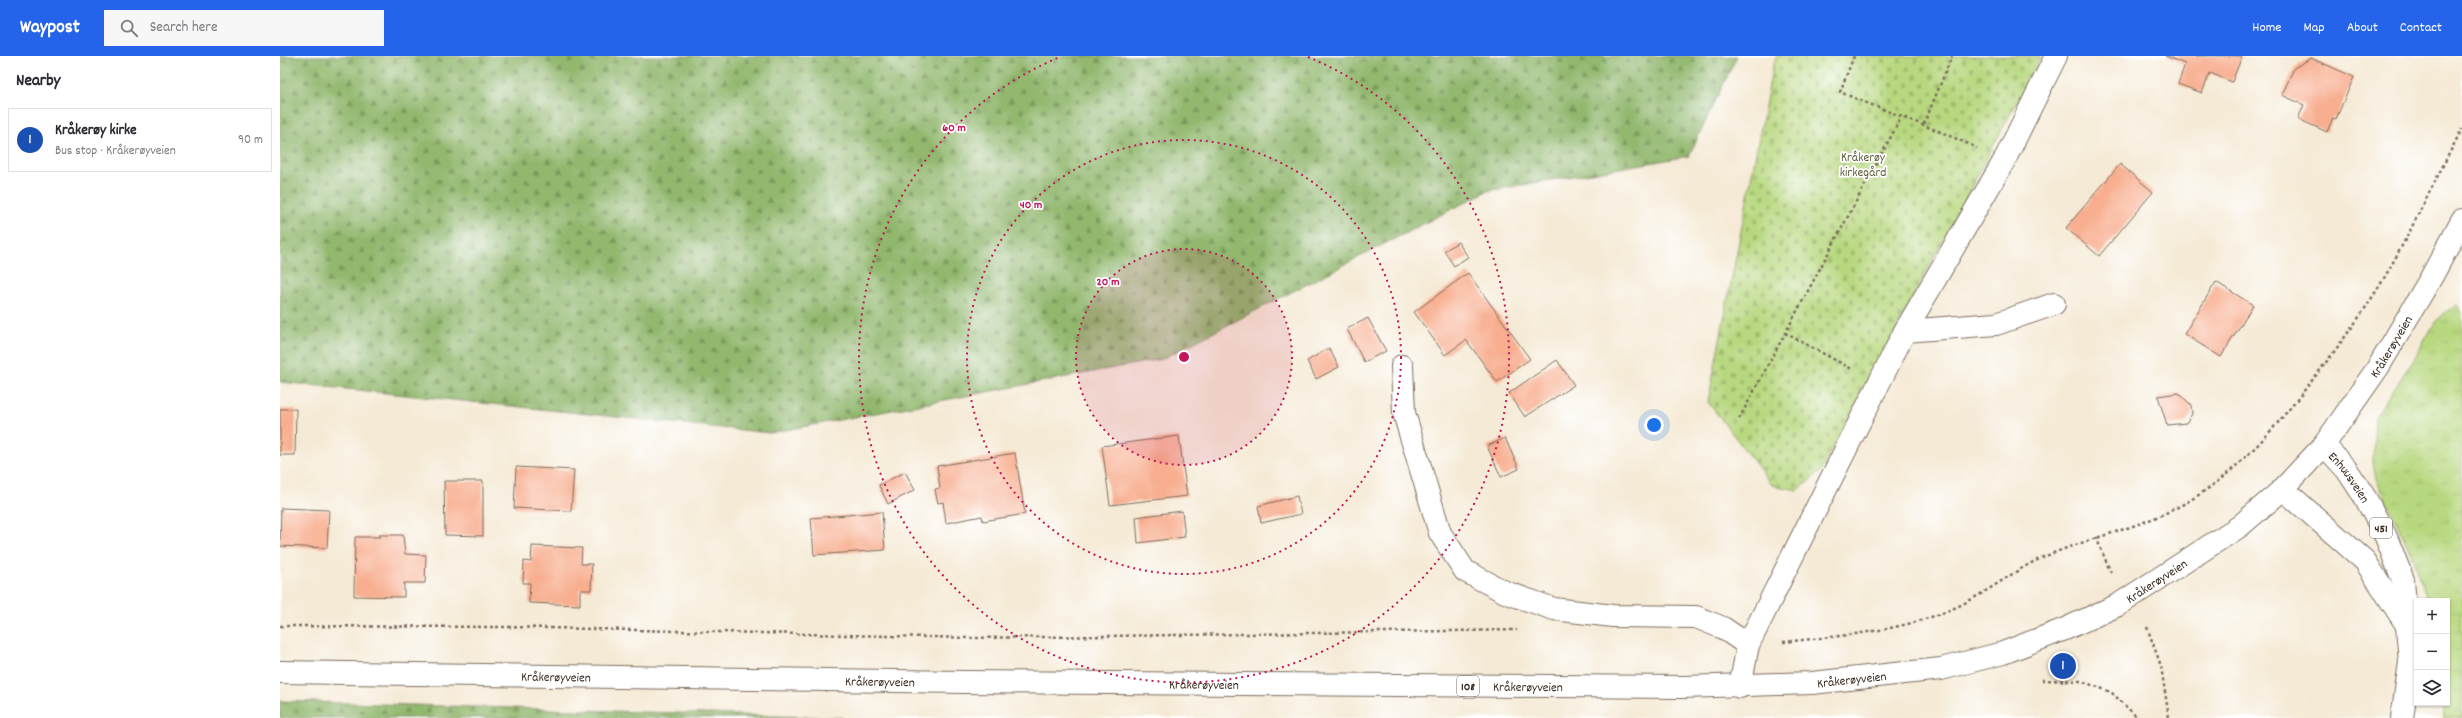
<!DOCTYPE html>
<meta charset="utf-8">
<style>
:root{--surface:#fff;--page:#f7f7f7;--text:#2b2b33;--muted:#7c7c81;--line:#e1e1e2;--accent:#2563eb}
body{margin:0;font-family:Dekko,sans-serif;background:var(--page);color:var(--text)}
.controls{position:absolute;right:12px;bottom:12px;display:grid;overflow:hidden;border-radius:0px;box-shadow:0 1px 3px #0004}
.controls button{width:36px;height:36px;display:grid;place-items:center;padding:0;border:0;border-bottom:1px solid var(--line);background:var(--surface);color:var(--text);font:20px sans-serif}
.you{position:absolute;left:1374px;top:369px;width:14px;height:14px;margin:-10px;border:3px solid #fff;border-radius:50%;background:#1a73e8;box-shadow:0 0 0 6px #1a73e833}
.badge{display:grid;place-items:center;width:26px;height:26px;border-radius:50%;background:var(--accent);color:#fff;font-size:13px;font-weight:700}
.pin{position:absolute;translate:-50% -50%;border:2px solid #fff;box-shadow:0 1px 4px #0006}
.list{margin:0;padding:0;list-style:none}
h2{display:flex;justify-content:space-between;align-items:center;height:52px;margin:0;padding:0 16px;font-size:17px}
h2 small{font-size:13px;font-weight:400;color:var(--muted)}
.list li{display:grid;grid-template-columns:26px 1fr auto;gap:12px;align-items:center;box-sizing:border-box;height:64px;margin:0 8px 8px;padding:0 8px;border:1px solid var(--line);border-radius:0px}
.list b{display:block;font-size:15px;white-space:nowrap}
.list p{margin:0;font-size:13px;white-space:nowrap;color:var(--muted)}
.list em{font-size:13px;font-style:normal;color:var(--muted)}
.icon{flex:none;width:22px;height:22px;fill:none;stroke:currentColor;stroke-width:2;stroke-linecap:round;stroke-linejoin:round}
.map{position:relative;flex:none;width:2182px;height:662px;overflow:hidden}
header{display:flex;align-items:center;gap:24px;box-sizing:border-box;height:56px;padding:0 20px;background:var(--accent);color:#fff}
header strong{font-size:19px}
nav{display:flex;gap:22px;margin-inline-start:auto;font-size:14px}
.search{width:280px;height:36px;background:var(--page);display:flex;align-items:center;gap:10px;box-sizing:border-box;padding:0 14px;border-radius:0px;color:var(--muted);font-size:15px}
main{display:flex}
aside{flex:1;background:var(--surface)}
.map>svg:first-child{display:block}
.grass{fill:url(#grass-tufts);stroke:#7a814e}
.forest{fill:url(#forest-firs);stroke:#667146}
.cemetery{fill:url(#cemetery-stones);stroke:#7a814e}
.building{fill:#f8ae8f}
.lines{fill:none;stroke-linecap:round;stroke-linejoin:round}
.minor-casing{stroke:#7c6d5e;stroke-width:24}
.major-casing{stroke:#7c6d5e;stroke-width:24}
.path{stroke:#7c6d5e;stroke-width:2.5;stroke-dasharray:3 3;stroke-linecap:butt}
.minor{stroke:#fff;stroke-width:22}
.major{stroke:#fff;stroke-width:22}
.ring{fill:none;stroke:#c2185b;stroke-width:2;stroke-dasharray:2 4}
.labels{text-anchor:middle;stroke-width:3.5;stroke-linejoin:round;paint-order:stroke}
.shield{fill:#fff;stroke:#766a62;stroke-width:1}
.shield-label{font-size:12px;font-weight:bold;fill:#3b2a1e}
.park-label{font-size:13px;fill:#605e3b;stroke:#fff}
.street-label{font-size:13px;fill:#3b2a1e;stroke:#fff}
.centre{fill:#c2185b;stroke:#fff;stroke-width:2}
.ring-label{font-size:12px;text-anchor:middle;font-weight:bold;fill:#c2185b;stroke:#fff;stroke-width:3.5;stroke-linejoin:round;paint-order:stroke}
</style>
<header>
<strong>Waypost</strong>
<div class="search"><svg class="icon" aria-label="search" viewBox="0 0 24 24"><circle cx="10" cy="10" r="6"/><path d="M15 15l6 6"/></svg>Search here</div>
<nav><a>Home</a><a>Map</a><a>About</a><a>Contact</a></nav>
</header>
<main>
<aside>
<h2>Nearby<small></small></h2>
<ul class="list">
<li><span class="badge" style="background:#1a4fb4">1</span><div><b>Kråkerøy kirke</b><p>Bus stop · Kråkerøyveien</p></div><em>90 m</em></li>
</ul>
</aside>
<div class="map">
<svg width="2182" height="662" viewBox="0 0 2182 662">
<defs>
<pattern id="grass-tufts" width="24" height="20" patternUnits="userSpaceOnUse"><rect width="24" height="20" fill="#b8d87f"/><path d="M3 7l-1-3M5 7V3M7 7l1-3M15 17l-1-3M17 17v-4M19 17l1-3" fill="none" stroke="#9fba6d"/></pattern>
<pattern id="forest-firs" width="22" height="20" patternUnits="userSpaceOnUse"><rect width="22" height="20" fill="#92b86e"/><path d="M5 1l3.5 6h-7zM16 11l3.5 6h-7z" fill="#78965a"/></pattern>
<pattern id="cemetery-stones" width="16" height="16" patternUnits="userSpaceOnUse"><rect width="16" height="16" fill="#b8d87f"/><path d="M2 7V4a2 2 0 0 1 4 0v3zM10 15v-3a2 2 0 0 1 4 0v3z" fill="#9fba6d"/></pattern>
</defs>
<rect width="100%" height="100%" fill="#fff"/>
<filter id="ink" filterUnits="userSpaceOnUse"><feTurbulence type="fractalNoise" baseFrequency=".025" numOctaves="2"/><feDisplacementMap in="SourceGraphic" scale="8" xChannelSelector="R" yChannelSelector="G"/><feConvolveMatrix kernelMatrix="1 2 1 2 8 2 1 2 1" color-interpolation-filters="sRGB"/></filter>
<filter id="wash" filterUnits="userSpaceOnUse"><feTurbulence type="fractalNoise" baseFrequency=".012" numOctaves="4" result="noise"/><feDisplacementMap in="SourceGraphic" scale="16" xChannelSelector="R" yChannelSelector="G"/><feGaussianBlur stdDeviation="0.9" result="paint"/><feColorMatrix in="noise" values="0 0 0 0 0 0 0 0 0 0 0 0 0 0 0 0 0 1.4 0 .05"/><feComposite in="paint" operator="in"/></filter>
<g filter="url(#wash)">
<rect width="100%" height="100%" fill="#f5ead5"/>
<polygon class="grass" points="2177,248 2182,260 2182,662 2164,662 2163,647 2167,647 2167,545 2148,545 2136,509 2096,422 2093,407 2095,361 2132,306 2156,265"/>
<g class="forest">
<polygon points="0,0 1457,0 1409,100 1207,135 882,303 490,377 0,326"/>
<polygon points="0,645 562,662 0,662"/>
</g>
<polygon class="cemetery" points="1497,0 1761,0 1540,416 1518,434 1492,429 1428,346 1493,9"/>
<g id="blocks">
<g class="building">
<polygon points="1885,0 1962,0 1952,26 1930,17 1922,37 1898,28 1905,8"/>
<polygon points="2031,2 2074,21 2056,63 2053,62 2047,76 2018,63 2024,49 2002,39 2014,12"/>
<polygon points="1840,108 1873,136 1819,200 1786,172"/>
<polygon points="1178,186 1188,201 1174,210 1164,195"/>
<polygon points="1188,217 1250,303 1217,326 1186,284 1165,299 1134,256"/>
<polygon points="1936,226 1973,249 1941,301 1904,278"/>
<polygon points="1088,262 1106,295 1084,306 1067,273"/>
<polygon points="1049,292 1059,311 1036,323 1027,305"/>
<polygon points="1277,304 1294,329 1245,361 1229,337"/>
<polygon points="1899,337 1911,349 1912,358 1906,367 1887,369 1878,340"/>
<polygon points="0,353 16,353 15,399 0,399"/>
<polygon points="899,380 907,440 830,449 822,390"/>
<polygon points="1225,382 1239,413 1221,421 1207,390"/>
<polygon points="735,397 745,458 703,465 702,460 666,467 663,446 658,447 656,439 655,433 660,432 657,410"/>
<polygon points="236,411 294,414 291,455 234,452"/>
<polygon points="625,416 635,434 608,448 599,429"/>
<polygon points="164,425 203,425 203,480 165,479"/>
<polygon points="1017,440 1021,458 981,467 978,450"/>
<polygon points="1,452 49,454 47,492 0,490"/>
<polygon points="902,455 905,481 858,487 856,461"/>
<polygon points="602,456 605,494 534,499 531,462"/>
<polygon points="99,479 123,479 125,498 146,499 145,527 124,527 124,541 74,540 75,481 100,481"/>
<polygon points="252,490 302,492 301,508 312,508 311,534 300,534 300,549 249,547 250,527 243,527 244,505 251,506"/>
</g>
</g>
</g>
<g filter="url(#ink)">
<use href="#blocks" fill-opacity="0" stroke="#7c6d5e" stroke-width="1"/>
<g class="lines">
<g class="minor-casing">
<g id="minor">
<polyline points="1625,275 1716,268 1774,248"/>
<polyline points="1122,310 1124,357 1160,477 1185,515 1225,536 1274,553 1333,560 1416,561 1443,572 1468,589"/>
<polyline points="1460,631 1468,589 1625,275 1724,105 1776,0"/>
</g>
</g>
<g class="major-casing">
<g id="major">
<path id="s1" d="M2044,389L2067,414L2086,443L2106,481L2123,524L2130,606L2122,662"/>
<polyline points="2003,433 2085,505 2126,568"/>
<path id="s2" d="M0,616L685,626L1403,631L1532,627L1661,613L1723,597L1785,573L1838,549L1960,470L2003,433L2044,389L2099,310L2152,220L2182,164"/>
</g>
</g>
<g class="path">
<path d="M1574,0L1560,36C1605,55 1652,71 1697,92"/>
<polyline points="1644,68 1672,0"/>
<polyline points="1505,277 1572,313"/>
<polyline points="1459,363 1621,62"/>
<polyline points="1816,481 1831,517"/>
<polyline points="0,570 228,571 692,582 1237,574"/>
<polyline points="1867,571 1881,610 1889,662"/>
<path d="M1503,586C1560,580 1619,576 1672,553C1705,539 1733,514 1766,500C1816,479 1871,470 1917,440C1959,413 1993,374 2023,336C2055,295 2086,255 2111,210C2136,165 2158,118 2182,73"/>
<polyline points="1762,624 1801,625 1831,636 1858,662"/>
</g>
<use href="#minor" class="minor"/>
<use href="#major" class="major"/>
</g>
</g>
<circle cx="904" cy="301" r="108" fill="#c2185b" fill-opacity=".12"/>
<g class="ring">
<circle cx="904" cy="301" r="108"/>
<circle cx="904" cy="301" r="217"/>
<path d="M1028 1A325 325 0 1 1 780 1"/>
</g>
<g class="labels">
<g class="shield">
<rect x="2090" y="462" width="22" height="20" rx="3"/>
<rect x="1177" y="620" width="22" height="20" rx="3"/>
</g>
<g class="shield-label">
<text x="2101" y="476">451</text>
<text x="1188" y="634">108</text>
</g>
<g class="park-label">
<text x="1583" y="105">Kråkerøy<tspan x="1583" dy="15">kirkegård</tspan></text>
</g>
<g class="street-label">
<text dy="5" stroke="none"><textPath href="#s2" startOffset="2232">Kråkerøyveien</textPath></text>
<text dy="5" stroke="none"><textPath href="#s1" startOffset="41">Enhuusveien</textPath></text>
<text dy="5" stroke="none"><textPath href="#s2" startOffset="1896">Kråkerøyveien</textPath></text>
<text dy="5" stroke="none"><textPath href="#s2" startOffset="276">Kråkerøyveien</textPath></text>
<text dy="5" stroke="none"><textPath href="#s2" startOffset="1572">Kråkerøyveien</textPath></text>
<text dy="5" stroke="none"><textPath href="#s2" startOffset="600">Kråkerøyveien</textPath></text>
<text dy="5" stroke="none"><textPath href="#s2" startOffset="924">Kråkerøyveien</textPath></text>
<text dy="5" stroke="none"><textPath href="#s2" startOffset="1248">Kråkerøyveien</textPath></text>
</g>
</g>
<circle cx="904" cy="301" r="6" class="centre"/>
<g class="ring-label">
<text x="674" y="75">60 m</text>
<text x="751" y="152">40 m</text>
<text x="828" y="229">20 m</text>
</g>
</svg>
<div class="controls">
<button>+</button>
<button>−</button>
<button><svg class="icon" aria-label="layers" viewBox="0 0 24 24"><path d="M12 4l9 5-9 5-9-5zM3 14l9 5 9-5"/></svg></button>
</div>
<div class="you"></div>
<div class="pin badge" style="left:1783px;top:610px;background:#1a4fb4">1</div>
</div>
</main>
